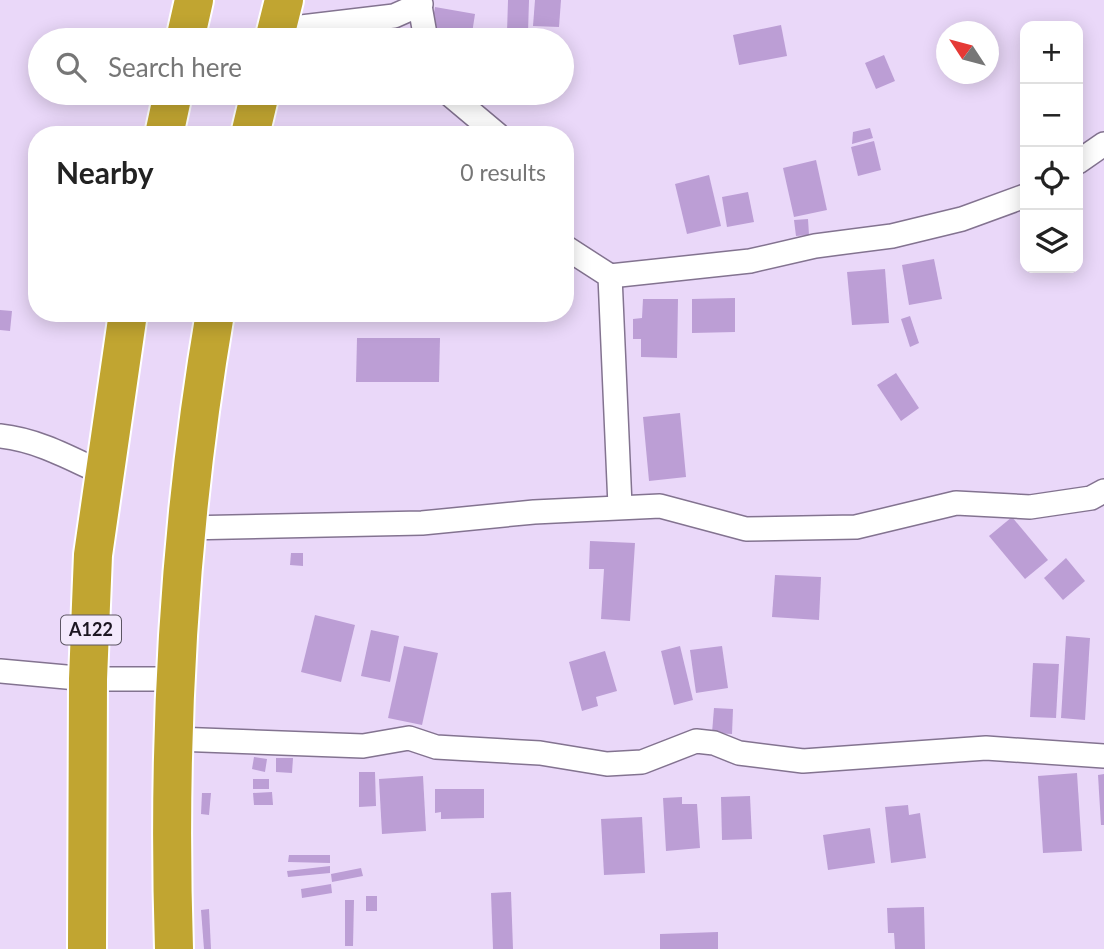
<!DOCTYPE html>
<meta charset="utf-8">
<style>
:root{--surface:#fff;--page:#f2f2f2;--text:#222;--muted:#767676;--line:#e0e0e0}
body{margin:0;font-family:Lato,sans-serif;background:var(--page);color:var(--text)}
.controls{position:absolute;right:21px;top:21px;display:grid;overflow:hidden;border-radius:14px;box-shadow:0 4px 18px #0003}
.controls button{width:63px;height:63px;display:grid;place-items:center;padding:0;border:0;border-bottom:2px solid var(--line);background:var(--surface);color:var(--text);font:35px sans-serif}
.compass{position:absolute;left:936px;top:21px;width:63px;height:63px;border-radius:50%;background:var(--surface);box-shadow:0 4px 18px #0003;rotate:306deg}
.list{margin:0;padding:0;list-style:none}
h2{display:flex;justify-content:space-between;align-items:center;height:91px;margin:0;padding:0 28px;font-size:30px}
h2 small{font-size:23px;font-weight:400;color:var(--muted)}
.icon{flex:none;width:38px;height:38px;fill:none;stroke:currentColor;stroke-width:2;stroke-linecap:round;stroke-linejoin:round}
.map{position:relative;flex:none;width:1104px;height:949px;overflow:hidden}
.search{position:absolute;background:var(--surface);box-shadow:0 4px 18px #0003;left:28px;top:28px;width:546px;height:77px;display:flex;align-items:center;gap:18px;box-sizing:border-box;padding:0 24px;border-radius:38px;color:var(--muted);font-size:26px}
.panel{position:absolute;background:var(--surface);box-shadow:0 4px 18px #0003;left:28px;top:126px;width:546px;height:196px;border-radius:28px}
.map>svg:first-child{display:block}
.building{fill:#bc9ed5}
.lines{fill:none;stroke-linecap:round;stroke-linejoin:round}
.street-casing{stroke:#837390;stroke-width:26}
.highway-casing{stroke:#fff;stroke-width:42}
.street{stroke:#fff;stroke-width:23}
.highway{stroke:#c1a531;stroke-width:38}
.labels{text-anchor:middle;stroke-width:6;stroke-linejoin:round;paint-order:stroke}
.shield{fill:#f3e9fc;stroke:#5c5563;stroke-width:2}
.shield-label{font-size:18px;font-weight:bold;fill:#1c1621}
</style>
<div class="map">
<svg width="1104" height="949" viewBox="0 0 1104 949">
<rect width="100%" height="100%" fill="#ead8f9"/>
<g class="building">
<polygon points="508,0 529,0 528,32 507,32"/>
<polygon points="535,0 561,0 559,27 533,26"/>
<polygon points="435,7 475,14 471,40 429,38"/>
<polygon points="781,25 787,56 739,65 733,35"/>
<polygon points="884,55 895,81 876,89 865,63"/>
<polygon points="870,128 873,138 852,144 853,132"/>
<polygon points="874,141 881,170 858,176 851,147"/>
<polygon points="816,160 827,210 794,217 783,168"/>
<polygon points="709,175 721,226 687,234 675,184"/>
<polygon points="748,192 754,222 727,227 722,197"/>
<polygon points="808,219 809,235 796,236 794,220"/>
<polygon points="934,259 942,299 909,305 902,265"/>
<polygon points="885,269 889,323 852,325 847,272"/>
<polygon points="735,298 735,332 692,333 692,299"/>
<polygon points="643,299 678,299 677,358 641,357 641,339 633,339 633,319 642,318"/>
<polygon points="0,310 12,311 10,331 0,330"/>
<polygon points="910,316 919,343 910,347 901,319"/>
<polygon points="357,338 440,338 439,382 356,382"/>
<polygon points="896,373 919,408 901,421 877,385"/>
<polygon points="680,413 686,477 649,481 643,417"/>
<polygon points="1012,517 1048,560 1025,579 989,536"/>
<polygon points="590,541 635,543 630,621 601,619 604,569 589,569"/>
<polygon points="291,553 303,553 303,566 290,565"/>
<polygon points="1066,558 1085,581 1063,600 1044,578"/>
<polygon points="775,575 821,577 819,620 772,617"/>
<polygon points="315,615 355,625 341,682 301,672"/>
<polygon points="371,630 399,636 390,682 361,676"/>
<polygon points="1066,636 1090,638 1085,720 1061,718"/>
<polygon points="404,646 438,653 422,725 388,718"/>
<polygon points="680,646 693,700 674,705 661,651"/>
<polygon points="722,646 728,688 696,693 690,650"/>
<polygon points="605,651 617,691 596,697 598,706 582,711 569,662"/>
<polygon points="1033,663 1059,664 1056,718 1030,717"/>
<polygon points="714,708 733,709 732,734 712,733"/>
<polygon points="254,757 267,759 265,772 252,769"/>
<polygon points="276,758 293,758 292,773 276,772"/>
<polygon points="359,772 375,772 376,806 359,807"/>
<polygon points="1077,773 1082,851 1043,853 1038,776"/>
<polygon points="1104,774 1104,825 1101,825 1098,775"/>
<polygon points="423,776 426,831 382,834 379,779"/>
<rect x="253" y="779" width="16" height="10"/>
<polygon points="435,789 484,789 484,818 441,819 441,812 435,813"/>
<polygon points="272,792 273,805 254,805 253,793"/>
<polygon points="202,793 211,793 209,815 201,814"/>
<polygon points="750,796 752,839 722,840 721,797"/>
<polygon points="682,797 682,804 697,804 700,848 666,851 663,798"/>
<polygon points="908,805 909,815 920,813 926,858 891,863 885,807"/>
<polygon points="642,817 645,873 604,875 601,819"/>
<polygon points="870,828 875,863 828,870 823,835"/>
<polygon points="289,855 330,855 330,863 288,862"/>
<polygon points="330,866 330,873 288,877 287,871"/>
<polygon points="361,868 363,876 332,882 331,874"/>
<polygon points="331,884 332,893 302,898 301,889"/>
<polygon points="511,892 513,949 493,949 491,893"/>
<rect x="366" y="896" width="11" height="15"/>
<polygon points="345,900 354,900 353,946 345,946"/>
<polygon points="924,907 925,949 895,949 894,933 888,933 887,908"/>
<polygon points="209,909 211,949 204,949 201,910"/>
<polygon points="718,932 718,949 660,949 660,934"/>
</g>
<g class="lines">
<g class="street-casing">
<g id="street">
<polyline points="419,0 426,40"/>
<polyline points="276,30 394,16 421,4"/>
<polyline points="448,93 498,135"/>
<polyline points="1078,162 1104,144"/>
<polyline points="565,247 610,276 620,506"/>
<polyline points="610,276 750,261 815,246 892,236 962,219 1025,196"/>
<path d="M0,436C38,440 70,458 104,474"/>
<polyline points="184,528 422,523 534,512 660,506 746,529 856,527 956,503 1030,507 1091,498 1104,491"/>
<polyline points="0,671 88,679 176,679"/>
<polyline points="175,739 363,746 409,738 436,747 540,753 607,764 642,762 696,741 714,743 739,753 803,761 986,748 1104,756"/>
</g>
</g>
<g class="highway-casing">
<g id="highway">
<polyline points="185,40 194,0"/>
<polyline points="274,40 284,0"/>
<polyline points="164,135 173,93"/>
<polyline points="250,135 260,93"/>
<polyline points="87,949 88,679 93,555 128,313"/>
<path d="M174,949C167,736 179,523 215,313"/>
</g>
</g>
<use href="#street" class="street"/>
<use href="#highway" class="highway"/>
</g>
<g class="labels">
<rect class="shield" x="61" y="615.5" width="60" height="29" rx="5"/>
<g class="shield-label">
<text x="91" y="636">A122</text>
</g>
</g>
</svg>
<div class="controls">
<button>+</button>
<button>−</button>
<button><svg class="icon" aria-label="locate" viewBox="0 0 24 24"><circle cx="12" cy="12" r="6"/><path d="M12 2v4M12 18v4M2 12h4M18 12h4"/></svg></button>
<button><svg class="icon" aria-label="layers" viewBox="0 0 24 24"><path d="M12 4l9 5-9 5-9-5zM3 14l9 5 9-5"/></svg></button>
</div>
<svg class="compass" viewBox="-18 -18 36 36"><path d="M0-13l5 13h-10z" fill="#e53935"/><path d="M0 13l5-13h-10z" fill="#767676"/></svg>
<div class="search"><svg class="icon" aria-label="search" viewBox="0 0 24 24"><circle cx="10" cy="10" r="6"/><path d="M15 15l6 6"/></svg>Search here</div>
<section class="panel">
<h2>Nearby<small>0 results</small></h2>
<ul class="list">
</ul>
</section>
</div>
